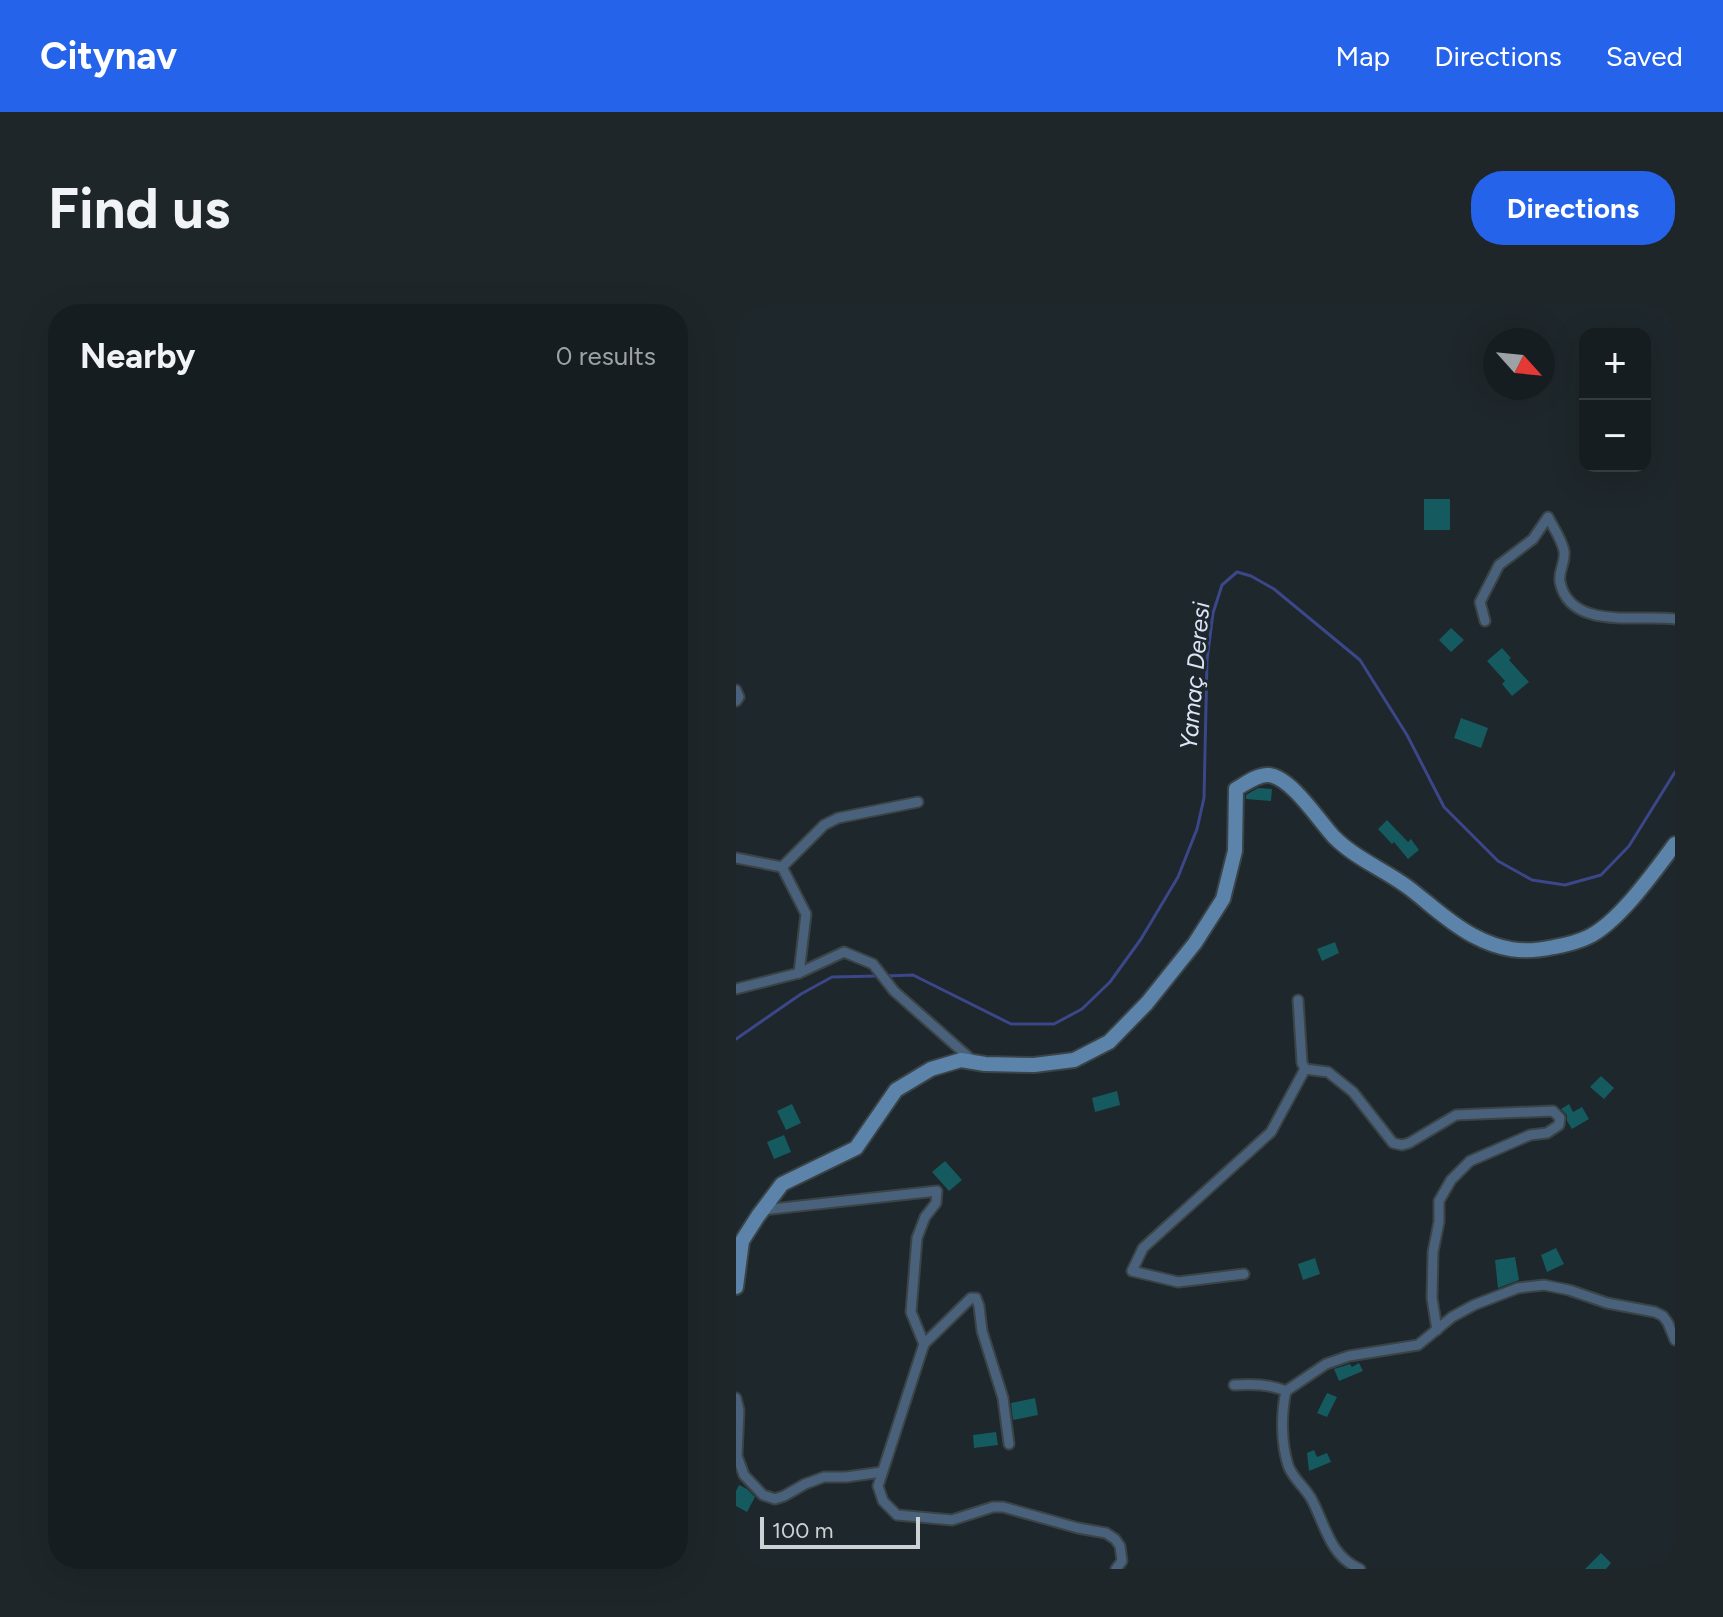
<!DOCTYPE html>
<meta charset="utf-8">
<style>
:root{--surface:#161d20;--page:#1f2629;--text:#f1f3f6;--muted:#9ea2a5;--line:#353b3e;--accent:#2563eb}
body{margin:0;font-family:Figtree,sans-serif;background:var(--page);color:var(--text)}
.controls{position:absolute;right:24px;top:24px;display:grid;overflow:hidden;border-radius:16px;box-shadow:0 8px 32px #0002}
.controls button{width:72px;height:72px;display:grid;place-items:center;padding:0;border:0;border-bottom:2px solid var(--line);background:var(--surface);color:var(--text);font:40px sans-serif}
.compass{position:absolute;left:747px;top:24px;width:72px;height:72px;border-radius:50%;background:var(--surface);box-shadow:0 8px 32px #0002;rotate:117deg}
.scale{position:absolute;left:24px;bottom:20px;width:160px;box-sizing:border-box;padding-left:8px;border:4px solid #cdd3d5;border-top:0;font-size:22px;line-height:28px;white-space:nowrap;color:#cdd3d5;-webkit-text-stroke:6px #1e272b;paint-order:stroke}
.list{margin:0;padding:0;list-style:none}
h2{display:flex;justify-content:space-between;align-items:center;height:104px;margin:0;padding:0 32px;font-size:34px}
h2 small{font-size:26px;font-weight:400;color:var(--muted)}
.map{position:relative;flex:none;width:939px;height:1265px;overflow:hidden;border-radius:32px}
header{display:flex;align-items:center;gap:48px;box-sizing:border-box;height:112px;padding:0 40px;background:var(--accent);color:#fff}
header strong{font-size:38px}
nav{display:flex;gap:44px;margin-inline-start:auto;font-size:28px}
.intro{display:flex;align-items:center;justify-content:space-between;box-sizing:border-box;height:192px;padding:0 48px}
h1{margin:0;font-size:56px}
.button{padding:20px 36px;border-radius:32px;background:var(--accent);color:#fff;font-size:28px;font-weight:700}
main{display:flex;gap:48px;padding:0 48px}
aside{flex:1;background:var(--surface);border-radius:32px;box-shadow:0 8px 32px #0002}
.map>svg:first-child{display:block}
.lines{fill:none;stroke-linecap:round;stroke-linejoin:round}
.stream{stroke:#3b4789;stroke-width:3}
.building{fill:#155a5f}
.street-casing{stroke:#3a4346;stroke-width:13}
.secondary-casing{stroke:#3a4346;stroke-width:18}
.street{stroke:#49617a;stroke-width:9}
.secondary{stroke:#5c83aa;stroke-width:14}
.labels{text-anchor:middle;stroke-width:6;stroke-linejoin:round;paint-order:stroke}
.water-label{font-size:24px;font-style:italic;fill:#dee4f8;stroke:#1e272b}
</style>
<header>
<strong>Citynav</strong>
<nav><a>Map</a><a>Directions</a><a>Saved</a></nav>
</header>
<div class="intro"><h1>Find us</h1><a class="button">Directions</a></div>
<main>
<aside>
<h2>Nearby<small>0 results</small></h2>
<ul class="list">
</ul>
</aside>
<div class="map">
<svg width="939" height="1265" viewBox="0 0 939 1265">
<rect width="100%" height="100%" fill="#1e272b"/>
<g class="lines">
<g class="stream">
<polyline points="149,672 177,671 275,720 318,720 346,705 374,678 405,635 442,573 461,525 468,494 471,356 477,309 486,281 501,268 515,272 538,285 624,356 671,431 708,503 762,557 796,576 829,581 865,571 893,542 939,468"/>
<polyline points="0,735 65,690 96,673 142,672"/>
</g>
</g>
<g class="building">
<rect x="688" y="195" width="26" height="31"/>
<polygon points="715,324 728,336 715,348 703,336"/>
<polygon points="766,344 775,354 773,356 793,378 776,392 766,380 769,377 751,357"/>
<polygon points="725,414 752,424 745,444 718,434"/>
<polygon points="522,484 536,485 535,497 510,495 510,491"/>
<polygon points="651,516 672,538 675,535 683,546 672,555 658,538 656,540 642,525"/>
<polygon points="599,638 603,649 586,657 581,645"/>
<polygon points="865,772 878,784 868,795 854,783"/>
<polygon points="381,787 384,801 359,808 356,794"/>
<polygon points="56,800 65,819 50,826 41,807"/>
<polygon points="833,800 837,808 846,803 853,815 836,825 831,817 831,811 825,805"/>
<polygon points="48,831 55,848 38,855 31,838"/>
<polygon points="209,857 226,876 213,887 196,868"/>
<polygon points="820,944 828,960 811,968 805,951"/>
<polygon points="779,953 783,976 762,984 759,956"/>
<polygon points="579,954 584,970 567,976 562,960"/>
<polygon points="623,1059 627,1067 603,1077 598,1065 614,1060 616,1063"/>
<polygon points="591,1089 601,1093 591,1113 581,1109"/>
<polygon points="299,1094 302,1111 277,1116 275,1099"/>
<polygon points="260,1128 262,1141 238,1144 237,1131"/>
<polygon points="578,1146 581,1153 591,1149 595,1158 573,1167 571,1149"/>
<polygon points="3,1181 11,1185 19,1193 11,1208 0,1202 0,1187"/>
<polygon points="865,1249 875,1259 870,1265 849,1265"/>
</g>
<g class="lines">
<g class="street-casing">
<g id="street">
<path d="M749,317L744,298L763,261L797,235L812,213C817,223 826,236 828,247C830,258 822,267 824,278C834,327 903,310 939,315"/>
<polyline points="0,386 3,393 0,397"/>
<polyline points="0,554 46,563"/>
<polyline points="46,563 88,521 102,514 182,498"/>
<polyline points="46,563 70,610 63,669"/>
<polyline points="0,685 63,669 108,648 137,660 158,687 236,756"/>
<polyline points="569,765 592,768 617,788 657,839 666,841 673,839 720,811 817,807 824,814 823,821 811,829 794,831 734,857 715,876 703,897 703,918 697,948 696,994 701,1026"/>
<polyline points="26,906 201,887 200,899 189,913 181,934 175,1008 188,1040"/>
<polyline points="508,970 442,978 396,967 407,944 535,828 569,765 566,759 562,696"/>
<path d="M498,1081C516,1080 533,1080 550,1087"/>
<polyline points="0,1094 3,1106 1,1152 8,1171 27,1191 39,1195 48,1192 69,1180 88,1173 110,1173 146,1168"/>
<polyline points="273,1140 267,1094 246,1027 243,1002 240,994 235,994 188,1040 142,1182 147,1197 161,1211 216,1216 257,1203 267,1203 342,1224 370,1229 379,1235 384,1242 386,1257 380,1265"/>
<path d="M624,1265C594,1252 590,1223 576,1196C570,1184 556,1174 552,1161C545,1138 545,1110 550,1087L590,1060L613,1052L682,1041L716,1013L738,1001L782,984L808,981L833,986L871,999L919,1008L927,1012L932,1019L939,1036"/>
</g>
</g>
<g class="secondary-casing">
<path id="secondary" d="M0,983L6,937L22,912L46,880L120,844L160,786L195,765L225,756L249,760L298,761L338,756L373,738L411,699L459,639L487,595L499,547L500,485C509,480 522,470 533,471C556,474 583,517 598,533C620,555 649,566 673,584C694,600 712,618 736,631C764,646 787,650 818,643C829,641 842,638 852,633C882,619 919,567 939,540"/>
</g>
<use href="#street" class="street"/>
<use href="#secondary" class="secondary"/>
</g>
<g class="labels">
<g class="water-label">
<text transform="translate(459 372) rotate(-85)" y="8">Yamaç Deresi</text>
</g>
</g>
</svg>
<div class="controls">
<button>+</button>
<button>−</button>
</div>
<svg class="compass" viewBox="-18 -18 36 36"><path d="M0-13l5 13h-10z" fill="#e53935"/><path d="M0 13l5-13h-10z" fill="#9ea2a5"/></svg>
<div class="scale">100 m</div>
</div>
</main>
